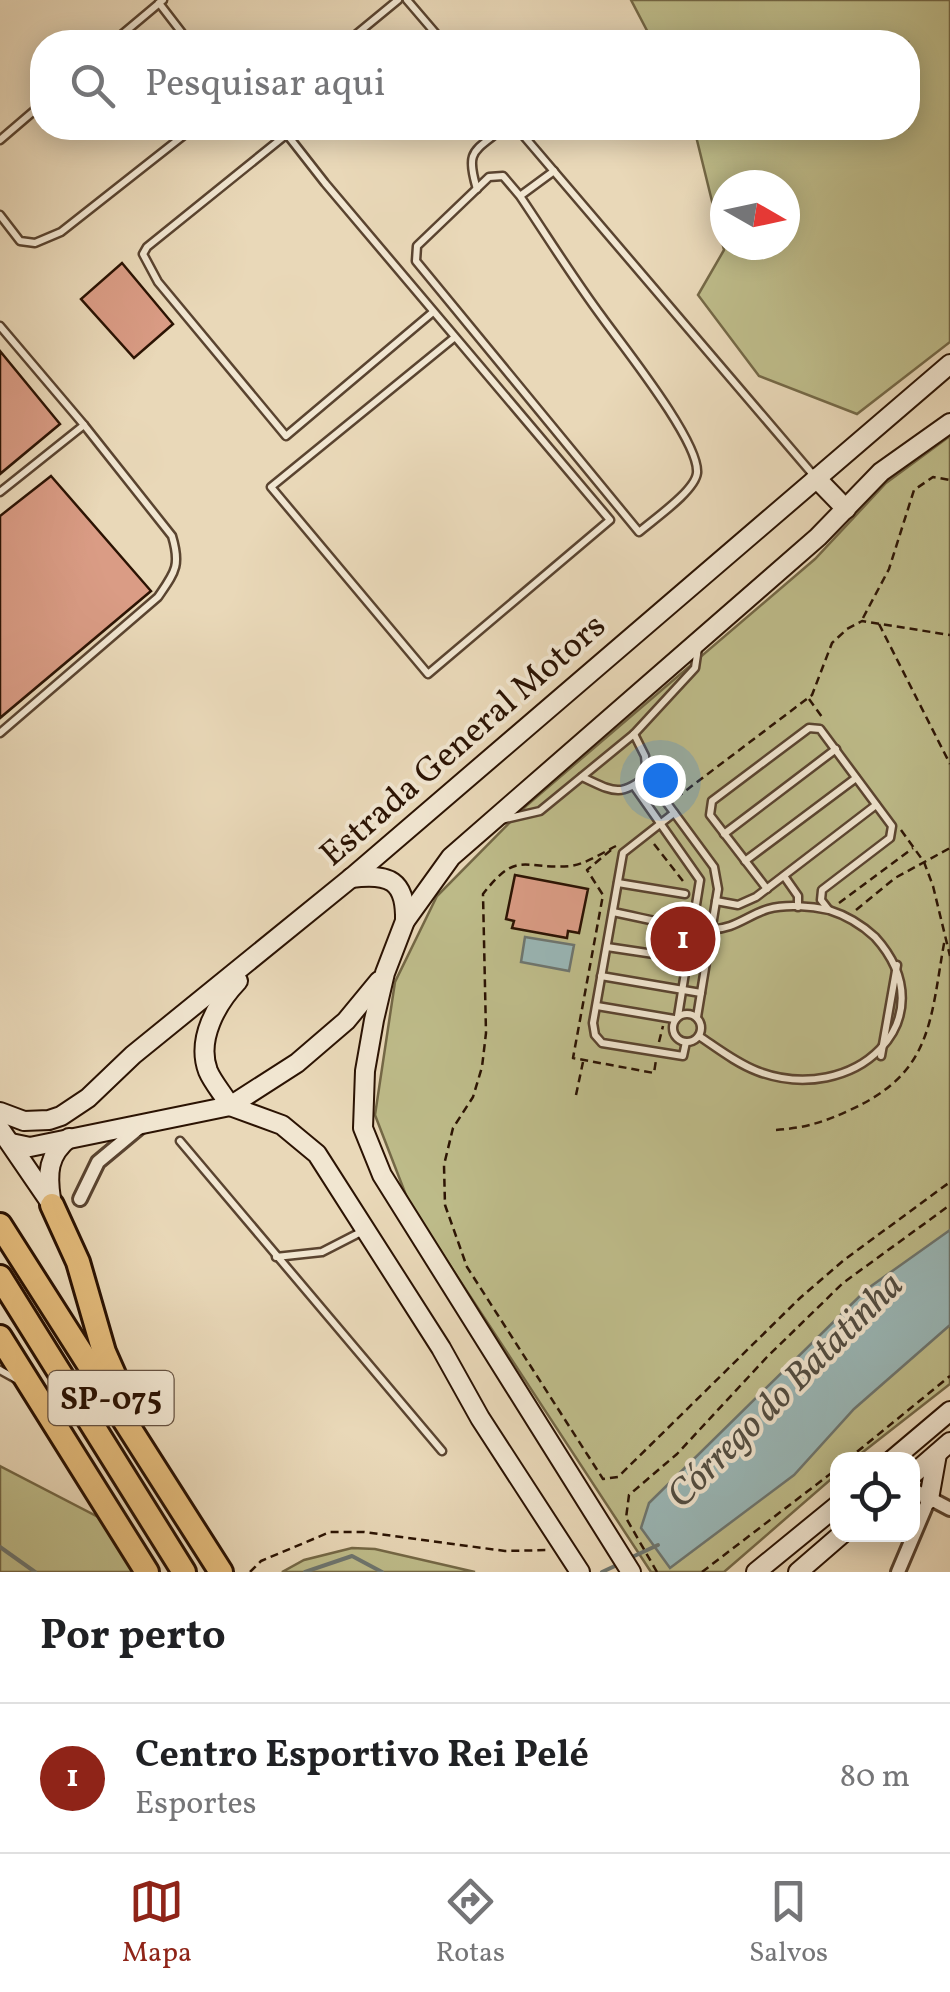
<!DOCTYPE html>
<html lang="pt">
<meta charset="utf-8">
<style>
:root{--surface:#fff;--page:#f2f2f2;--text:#202124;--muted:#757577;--line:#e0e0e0;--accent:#8f2418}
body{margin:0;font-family:Vollkorn,serif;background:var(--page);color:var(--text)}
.controls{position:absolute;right:30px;bottom:30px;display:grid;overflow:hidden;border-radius:20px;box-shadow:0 5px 25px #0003}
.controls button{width:90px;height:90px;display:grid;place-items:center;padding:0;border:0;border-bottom:2px solid var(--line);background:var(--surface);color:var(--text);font:50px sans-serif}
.compass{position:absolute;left:710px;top:170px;width:90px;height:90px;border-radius:50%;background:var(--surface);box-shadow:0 5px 25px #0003;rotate:99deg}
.you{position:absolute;left:660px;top:780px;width:35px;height:35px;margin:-25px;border:8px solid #fff;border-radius:50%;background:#1a73e8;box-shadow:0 0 0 15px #1a73e833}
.badge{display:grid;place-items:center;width:65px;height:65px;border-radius:50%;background:var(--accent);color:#fff;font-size:32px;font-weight:700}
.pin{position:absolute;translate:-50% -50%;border:5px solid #fff;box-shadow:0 2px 10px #0006}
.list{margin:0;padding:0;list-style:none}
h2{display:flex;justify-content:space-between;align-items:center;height:130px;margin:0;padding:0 40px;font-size:42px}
h2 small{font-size:32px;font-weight:400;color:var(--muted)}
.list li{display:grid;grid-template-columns:65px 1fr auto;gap:30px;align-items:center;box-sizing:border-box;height:150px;padding:0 40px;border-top:2px solid var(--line)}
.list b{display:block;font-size:38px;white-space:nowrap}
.list p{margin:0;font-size:32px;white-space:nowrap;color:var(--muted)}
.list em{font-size:32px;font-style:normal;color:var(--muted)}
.icon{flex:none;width:55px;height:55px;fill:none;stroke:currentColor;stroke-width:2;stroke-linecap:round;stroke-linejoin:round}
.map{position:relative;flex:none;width:950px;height:1572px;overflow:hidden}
.search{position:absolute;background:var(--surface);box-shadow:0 5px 25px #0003;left:30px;right:30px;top:30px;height:110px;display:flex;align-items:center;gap:25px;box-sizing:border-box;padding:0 35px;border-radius:40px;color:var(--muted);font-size:38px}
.sheet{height:280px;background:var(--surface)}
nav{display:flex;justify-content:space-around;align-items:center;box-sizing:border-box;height:140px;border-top:2px solid var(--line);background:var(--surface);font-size:28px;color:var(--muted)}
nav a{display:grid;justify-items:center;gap:5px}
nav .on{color:var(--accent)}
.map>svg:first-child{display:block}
.green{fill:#bebc8a;stroke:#746846;stroke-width:2.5;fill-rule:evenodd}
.water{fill:#9ab8b8;stroke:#6e7670;stroke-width:2.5}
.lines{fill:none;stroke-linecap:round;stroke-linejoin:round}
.stream{stroke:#6e7670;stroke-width:4}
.building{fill:#da9c85;stroke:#2b1303;stroke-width:2.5}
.lane-casing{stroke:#5a4430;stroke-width:11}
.street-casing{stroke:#5a4430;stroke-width:18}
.secondary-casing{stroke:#2b1303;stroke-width:22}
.highway-casing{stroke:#2b1303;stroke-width:28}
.path{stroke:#2b1303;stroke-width:2.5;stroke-dasharray:8 5;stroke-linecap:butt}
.lane{stroke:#f1e6d1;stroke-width:6}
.street{stroke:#f1e6d1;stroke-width:12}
.secondary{stroke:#f1e6d1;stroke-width:18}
.highway{stroke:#e4bc7c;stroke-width:22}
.labels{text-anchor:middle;stroke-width:8;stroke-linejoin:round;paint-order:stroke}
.shield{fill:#f1e6d1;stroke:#665241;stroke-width:2.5}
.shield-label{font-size:32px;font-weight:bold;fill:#2b1303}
.street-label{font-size:35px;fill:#2b1303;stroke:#f1e6d1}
.water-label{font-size:38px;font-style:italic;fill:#524d42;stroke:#f1e6d1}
</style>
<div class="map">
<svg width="950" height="1572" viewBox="0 0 950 1572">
<rect width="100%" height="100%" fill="#e9d8b8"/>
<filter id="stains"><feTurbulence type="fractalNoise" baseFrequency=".002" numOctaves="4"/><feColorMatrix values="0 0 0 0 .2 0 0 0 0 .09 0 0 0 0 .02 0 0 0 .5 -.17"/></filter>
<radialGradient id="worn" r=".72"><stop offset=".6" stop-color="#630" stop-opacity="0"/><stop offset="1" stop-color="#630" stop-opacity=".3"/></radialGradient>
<g class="green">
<path d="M631,0H950V342L857,414L759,376L698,295L724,250L694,128H908V42H653ZM725,185H785V245H725Z"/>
<polygon points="950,436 950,1384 854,1459 838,1460 837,1474 724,1572 651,1572 409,1203 375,1115 395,982 437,896 526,806 815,559 886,483"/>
<polygon points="0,1466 100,1518 134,1572 0,1572"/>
<polygon points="352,1548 375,1549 475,1572 282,1572 304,1560"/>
</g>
<g class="water">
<polygon points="525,937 574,945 569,971 521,962"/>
<polygon points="950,1230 950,1325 854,1409 794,1475 670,1568 641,1528 649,1503 867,1289"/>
</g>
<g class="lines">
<g class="stream">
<polyline points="0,1547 35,1572"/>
<polyline points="630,1558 658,1545"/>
<polyline points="305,1572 352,1556 382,1572"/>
<polyline points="602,1572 617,1565"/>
</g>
</g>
<g class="building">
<polygon points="122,263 173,324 134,358 81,299"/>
<polygon points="0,351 60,424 0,474"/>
<polygon points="51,476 151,591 0,718 0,516"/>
<polygon points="515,875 588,889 579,933 568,931 567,938 512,928 514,921 506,919"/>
</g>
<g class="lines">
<g class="lane-casing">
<g id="lane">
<polyline points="407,0 443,42"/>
<polyline points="159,3 189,42"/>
<polyline points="113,42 163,0"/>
<polyline points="347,42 398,0"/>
<polyline points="282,128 325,183 610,520 428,674 271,487 455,337"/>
<polyline points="517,128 815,477"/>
<polyline points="287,134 147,247 143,254 158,282 286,436 433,312"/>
<polyline points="0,140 42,104"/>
<path d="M477,189C465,150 474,152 503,128"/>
<path d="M520,196L503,176L489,177L417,246L416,261L639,532C654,519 695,491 697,473C700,442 622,345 602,317C573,278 547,236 520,196L554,171"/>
<polyline points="0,215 20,241 35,243 61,232 193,128"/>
<path d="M0,326L84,425L172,536C181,566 175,572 158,597L0,733"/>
<polyline points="0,492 84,425"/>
<polyline points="647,776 714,867 718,889 697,1017"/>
<path d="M582,777C613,791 619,798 647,776L645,756L634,734"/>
<polyline points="634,786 700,880 678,1016"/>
<polyline points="674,813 623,853 593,1023 595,1035 602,1043 683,1056 686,1042"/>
<polyline points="501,820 540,811 634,734 695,668 698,648"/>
<polyline points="724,834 836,749"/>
<polyline points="745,861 856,778"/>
<polyline points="784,876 798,896 798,907"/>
<polyline points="618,883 685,894"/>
<polyline points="767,889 710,815 712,801 809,728 820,729 892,826 890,838 822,890 821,900 828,909"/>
<polyline points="716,901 738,905 756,897 876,805"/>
<path d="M613,912C644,918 679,928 711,929C733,930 748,915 768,909C786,904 811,906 829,910C845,915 862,925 875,937C950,1020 853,1108 757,1071C736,1063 717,1048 699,1036"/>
<polyline points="607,947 674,957"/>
<polyline points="601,976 701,993"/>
<polyline points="597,1006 674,1019"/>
<circle cx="687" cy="1028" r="14"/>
<polyline points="881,1056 897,965"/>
<polyline points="180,1141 442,1451"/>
<polyline points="276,1257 322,1252 361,1232"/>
<polyline points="0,1370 16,1379"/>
</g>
</g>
<g class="street-casing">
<g id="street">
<polyline points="80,1199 98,1162 140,1127"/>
<polyline points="912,1489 950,1509"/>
<polyline points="898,1572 929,1499"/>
</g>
</g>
<g class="secondary-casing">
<g id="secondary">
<polyline points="816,478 846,509"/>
<path d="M351,878C389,873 406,880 405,921"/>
<polyline points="230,1106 282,1125 317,1154 441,1348 480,1418 580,1572"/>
<path d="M230,1106C224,1095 213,1083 208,1071C196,1039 217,1003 238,981"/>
<polyline points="0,1112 24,1121 49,1120 61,1116 88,1098 133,1055 351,878 950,364"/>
<polyline points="0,1129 52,1205"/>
<polyline points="11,1143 30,1147 230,1106 297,1063 346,1021 379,981"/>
<path d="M51,1199C47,1173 48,1155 69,1138"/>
<polyline points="892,1460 950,1411"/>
<polyline points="912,1475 950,1442"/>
<polyline points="929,1499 937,1454"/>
<polyline points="631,1572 382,1175 363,1128 365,1071 374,1020 385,973 405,921 451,857 818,537 881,472 950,423"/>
<polyline points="756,1572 838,1505"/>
<polyline points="798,1572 842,1534"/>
</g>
</g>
<g class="highway-casing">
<g id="highway">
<polyline points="52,1205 78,1262 104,1352 123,1395"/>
<polyline points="0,1225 221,1572"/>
<polyline points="0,1277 184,1572"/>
<polyline points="0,1337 147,1572"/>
</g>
</g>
<g class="path">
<polyline points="863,618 889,569 914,490 933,477 950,480"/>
<polyline points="879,624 950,764"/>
<polyline points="809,699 822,717"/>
<polyline points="676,798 812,695 832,643 847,629 862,621 950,635"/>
<polyline points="901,830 924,862 933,886 950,956"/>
<polyline points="654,844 686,885"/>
<path d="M616,846C602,853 586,864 570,866C523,870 518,849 483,894L486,1033L482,1067L473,1097L453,1128L444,1165L445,1205L467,1267L603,1479L618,1477L800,1298L844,1260L950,1182"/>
<polyline points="611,850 587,870 603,895 573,1058 654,1073 656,1060"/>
<polyline points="839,903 913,848"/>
<polyline points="856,910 895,878 950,848"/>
<polyline points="659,1042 663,1026"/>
<polyline points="576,1095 583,1062"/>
<path d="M776,1130C805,1128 824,1122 850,1110C934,1072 930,1019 945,938"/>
<polyline points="847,1460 950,1376"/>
<polyline points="250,1572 261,1561 330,1532 364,1532 505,1551 549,1550"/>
<polyline points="657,1572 626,1518 629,1495 677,1454 767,1357 843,1283 950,1205"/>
<polyline points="702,1572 838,1468"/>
</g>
<use href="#lane" class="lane"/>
<use href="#street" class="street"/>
<use href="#secondary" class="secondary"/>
<use href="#highway" class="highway"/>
</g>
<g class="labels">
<rect class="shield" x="48.5" y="1371" width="125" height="54" rx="8"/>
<g class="shield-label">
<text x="111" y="1409">SP-075</text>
</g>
<g class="street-label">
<text transform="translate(462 739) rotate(-41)" y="12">Estrada General Motors</text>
</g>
<g class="water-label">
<text transform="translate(784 1389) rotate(-45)" y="13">Córrego do Batatinha</text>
</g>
</g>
<rect width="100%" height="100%" filter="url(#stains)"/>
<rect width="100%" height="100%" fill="url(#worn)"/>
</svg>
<div class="controls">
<button><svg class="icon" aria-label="locate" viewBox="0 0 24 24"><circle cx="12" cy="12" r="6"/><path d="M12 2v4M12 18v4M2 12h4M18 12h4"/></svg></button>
</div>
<svg class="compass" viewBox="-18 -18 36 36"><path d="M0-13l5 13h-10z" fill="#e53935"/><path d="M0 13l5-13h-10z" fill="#757577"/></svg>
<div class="you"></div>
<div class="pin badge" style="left:683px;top:939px">1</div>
<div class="search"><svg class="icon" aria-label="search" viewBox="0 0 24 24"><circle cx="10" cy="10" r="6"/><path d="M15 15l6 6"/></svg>Pesquisar aqui</div>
</div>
<section class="sheet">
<h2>Por perto<small></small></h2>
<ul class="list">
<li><span class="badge">1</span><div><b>Centro Esportivo Rei Pelé</b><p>Esportes</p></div><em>80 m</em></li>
</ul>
</section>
<nav>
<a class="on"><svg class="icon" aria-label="map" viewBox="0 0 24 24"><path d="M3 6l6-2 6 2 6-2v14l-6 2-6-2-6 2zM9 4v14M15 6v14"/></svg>Mapa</a>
<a><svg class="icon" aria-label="directions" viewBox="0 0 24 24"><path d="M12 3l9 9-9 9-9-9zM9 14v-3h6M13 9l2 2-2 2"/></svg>Rotas</a>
<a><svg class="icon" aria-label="saved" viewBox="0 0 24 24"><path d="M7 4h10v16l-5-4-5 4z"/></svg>Salvos</a>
</nav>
